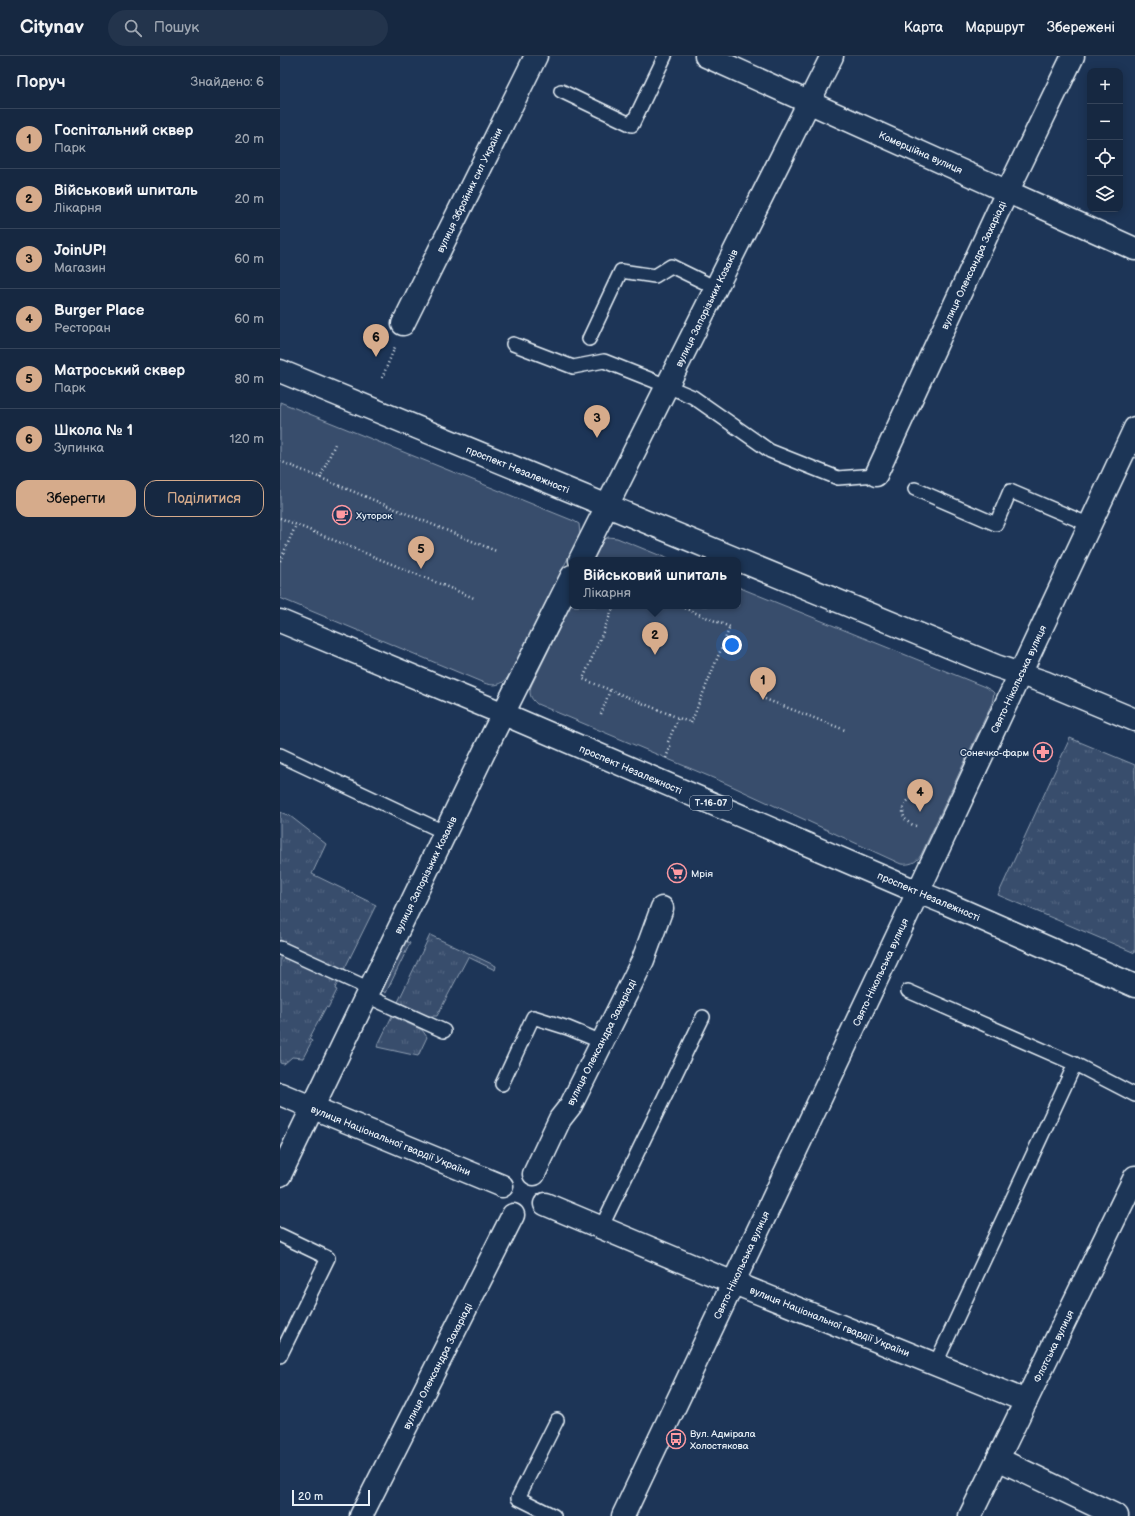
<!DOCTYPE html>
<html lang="uk">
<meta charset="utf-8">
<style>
:root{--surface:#162841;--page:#23344c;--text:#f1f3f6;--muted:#9ea6b1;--line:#35445a;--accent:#d6ab8b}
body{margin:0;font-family:"Balsamiq Sans",sans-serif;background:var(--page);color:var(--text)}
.controls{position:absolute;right:12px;top:12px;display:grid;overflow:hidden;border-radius:8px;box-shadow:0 2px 10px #0003}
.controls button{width:36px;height:36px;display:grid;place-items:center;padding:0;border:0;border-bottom:1px solid var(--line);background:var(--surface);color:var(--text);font:20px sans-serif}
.scale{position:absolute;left:12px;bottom:10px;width:78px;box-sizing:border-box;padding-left:4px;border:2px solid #e8f1f8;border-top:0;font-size:11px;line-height:14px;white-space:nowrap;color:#e8f1f8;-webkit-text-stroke:3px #1d3557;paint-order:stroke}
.you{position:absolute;left:452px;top:589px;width:14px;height:14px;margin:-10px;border:3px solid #fff;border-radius:50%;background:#1a73e8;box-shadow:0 0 0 6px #1a73e833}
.badge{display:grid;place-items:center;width:26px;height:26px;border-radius:50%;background:var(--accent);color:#111;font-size:13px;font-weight:700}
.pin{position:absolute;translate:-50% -33px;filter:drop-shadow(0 1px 2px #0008)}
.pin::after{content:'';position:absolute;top:21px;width:14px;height:12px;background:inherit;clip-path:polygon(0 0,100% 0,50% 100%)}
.popup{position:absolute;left:289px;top:501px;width:172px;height:52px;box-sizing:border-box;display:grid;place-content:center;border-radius:8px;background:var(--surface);filter:drop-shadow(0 1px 3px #0005);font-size:13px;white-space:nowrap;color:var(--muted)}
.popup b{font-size:15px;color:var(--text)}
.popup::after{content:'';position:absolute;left:50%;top:100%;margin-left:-8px;border:8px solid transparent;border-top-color:var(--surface)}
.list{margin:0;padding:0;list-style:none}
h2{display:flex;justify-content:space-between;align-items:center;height:52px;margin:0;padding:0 16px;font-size:17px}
h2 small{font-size:13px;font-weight:400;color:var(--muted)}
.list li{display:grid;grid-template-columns:26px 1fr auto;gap:12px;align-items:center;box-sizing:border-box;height:60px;padding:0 16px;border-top:1px solid var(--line)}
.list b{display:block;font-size:15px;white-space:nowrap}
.list p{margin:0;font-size:13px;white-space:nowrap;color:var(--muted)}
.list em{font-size:13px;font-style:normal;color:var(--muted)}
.actions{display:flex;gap:8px;padding:12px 16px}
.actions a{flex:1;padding:9px 0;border:1px solid var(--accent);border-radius:12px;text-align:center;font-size:14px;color:var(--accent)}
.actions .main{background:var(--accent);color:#111}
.icon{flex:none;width:22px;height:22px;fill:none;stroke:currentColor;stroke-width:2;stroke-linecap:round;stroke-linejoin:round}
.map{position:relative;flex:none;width:855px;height:1460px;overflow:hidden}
header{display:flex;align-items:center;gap:24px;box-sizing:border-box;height:56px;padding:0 20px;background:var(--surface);border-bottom:1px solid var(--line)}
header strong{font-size:19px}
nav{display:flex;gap:22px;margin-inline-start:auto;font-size:14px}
.search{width:280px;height:36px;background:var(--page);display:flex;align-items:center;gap:10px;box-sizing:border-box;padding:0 14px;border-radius:22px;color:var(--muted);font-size:15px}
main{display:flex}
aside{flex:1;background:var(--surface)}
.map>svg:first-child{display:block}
.grass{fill:url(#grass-tufts);stroke:#909fb2}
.green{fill:#374d6c;stroke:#909fb2}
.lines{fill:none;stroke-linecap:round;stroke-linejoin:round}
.service-casing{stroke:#e8f1f8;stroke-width:16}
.minor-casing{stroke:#e8f1f8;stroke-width:25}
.tertiary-casing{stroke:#e8f1f8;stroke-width:25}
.secondary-casing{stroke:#e8f1f8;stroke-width:25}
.primary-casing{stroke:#e8f1f8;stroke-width:25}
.path{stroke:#e8f1f8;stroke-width:2.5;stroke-dasharray:1 3;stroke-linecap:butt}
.service{stroke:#1d3557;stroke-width:13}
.minor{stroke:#1d3557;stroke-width:22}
.tertiary{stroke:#1d3557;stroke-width:22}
.secondary{stroke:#1d3557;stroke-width:22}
.primary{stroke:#1d3557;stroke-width:22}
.labels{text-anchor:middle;stroke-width:3;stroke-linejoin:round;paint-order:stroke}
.shield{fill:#1d3557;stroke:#abb9c8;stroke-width:1}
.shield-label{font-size:9px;font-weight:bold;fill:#e8f1f8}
.street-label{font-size:10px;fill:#e8f1f8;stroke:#1d3557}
.poi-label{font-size:10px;fill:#e8f1f8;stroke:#1d3557;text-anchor:start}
</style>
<header>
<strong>Citynav</strong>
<div class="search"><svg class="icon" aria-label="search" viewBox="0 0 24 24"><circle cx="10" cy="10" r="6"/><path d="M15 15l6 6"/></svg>Пошук</div>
<nav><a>Карта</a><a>Маршрут</a><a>Збережені</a></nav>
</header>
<main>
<aside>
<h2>Поруч<small>Знайдено: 6</small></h2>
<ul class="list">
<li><span class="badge">1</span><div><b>Госпітальний сквер</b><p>Парк</p></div><em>20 m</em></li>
<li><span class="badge">2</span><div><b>Військовий шпиталь</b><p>Лікарня</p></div><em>20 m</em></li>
<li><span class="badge">3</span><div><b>JoinUP!</b><p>Магазин</p></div><em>60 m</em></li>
<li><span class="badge">4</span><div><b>Burger Place</b><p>Ресторан</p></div><em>60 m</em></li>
<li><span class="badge">5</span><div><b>Матроський сквер</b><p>Парк</p></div><em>80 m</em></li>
<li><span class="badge">6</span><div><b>Школа № 1</b><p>Зупинка</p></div><em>120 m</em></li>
</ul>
<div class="actions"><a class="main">Зберегти</a><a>Поділитися</a></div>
</aside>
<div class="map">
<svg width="855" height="1460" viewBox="0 0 855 1460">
<defs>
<pattern id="grass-tufts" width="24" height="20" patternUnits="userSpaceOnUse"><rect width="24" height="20" fill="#374d6c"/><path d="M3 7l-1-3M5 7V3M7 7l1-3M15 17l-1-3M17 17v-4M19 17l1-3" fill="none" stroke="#546782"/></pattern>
</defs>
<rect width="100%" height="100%" fill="#1d3557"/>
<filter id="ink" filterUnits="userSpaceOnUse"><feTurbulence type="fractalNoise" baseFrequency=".025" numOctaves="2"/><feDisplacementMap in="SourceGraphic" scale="8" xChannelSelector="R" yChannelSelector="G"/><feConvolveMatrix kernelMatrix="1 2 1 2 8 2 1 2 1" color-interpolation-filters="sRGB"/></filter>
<g filter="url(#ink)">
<g class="grass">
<polygon points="790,682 855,709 855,897 718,839"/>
<polygon points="0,756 10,760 46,788 32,818 96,849 56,930 55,933 57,934 48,952 46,951 29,983 32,985 23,1002 12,1001 4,1008 0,1007"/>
<polygon points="150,879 216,910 215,914 188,901 157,960 148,960 118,946"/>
<polygon points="125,885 130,887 106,937 102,935"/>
<polygon points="112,960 142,974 147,981 138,1000 97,991"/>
</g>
<g class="green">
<path d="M0,346L294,465L299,468L300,478L230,618C223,629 216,631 204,627L0,542Z"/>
<polygon points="328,481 337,482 391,504 314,504 323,484"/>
<path d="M458,531L705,631L712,635L714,637L712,647L641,799C636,807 630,809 621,808L445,727L257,648C250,642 248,637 252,628L292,547V550H458Z"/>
</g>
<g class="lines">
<g class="service-casing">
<g id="service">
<polyline points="281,35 352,69 385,0"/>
<polyline points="309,283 341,215 375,220 391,210 436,232"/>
<polyline points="233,288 293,311 324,305 387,330 413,341 490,395 558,422 596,419"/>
<polyline points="635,433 716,468 730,435 810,469"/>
<polyline points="0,699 166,777"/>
<polyline points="0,892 90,933"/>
<polyline points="628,935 795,1008 855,1039"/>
<polyline points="87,940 164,975"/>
<polyline points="222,1028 253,961 288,972 322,986"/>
<polyline points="321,1172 423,961"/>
<polyline points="0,1179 48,1202 0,1300"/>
<polyline points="656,1307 795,1008"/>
<polyline points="274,1460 238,1442 277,1364"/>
</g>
</g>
<g class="minor-casing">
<g id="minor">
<polyline points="426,0 855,193"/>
<polyline points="123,268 256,0"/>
<polyline points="596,419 718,155 793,0"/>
<polyline points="740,618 764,626 855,664"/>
<polyline points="0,1038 222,1130"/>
<polyline points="254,1118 280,1063 291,1049 363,904 382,852"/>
<polyline points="265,1148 427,1216 746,1345"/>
<polyline points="718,1403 837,1460"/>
<polyline points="81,1460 233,1159"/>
<polyline points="690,1460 855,1121"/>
</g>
</g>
<g class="tertiary-casing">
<polyline id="tertiary" points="638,836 663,846 855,930"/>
</g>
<g class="secondary-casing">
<g id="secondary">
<polyline points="300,504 552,0"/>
<polyline points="740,618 855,372"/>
<polyline points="0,1119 207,690 292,520"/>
<polyline points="343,1460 638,836"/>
</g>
</g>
<g class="primary-casing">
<polyline id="primary" points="0,315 716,610 740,618 638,836 224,658 0,565"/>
</g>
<g class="path">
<polyline points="102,322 115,291"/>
<polyline points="0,405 216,495"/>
<polyline points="40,422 55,388"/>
<polyline points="0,462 194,542"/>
<polyline points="0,505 16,469"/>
<polyline points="334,550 303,623 411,667 450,571 399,550"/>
<polyline points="485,643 565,674"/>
<polyline points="321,658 330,634"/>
<polyline points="388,686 398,662"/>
<polyline points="386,702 391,688"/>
<path d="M636,770C633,769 629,767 627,765C618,757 626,741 637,740C640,739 645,742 649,744"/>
</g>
<use href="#service" class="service"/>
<use href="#minor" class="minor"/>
<use href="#tertiary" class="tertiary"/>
<use href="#secondary" class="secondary"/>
<use href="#primary" class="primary"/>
</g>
</g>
<defs>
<g id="cafe-ring" transform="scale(1)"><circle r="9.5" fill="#1d3557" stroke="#ff9aa2" stroke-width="1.5"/><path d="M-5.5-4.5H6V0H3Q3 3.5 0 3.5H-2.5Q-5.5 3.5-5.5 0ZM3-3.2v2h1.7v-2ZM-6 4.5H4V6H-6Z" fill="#ff9aa2"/></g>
<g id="pharmacy-ring" transform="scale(1)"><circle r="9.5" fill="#1d3557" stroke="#ff9aa2" stroke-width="1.5"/><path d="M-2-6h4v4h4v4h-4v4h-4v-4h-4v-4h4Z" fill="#ff9aa2"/></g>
<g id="supermarket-ring" transform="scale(1)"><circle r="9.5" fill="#1d3557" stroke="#ff9aa2" stroke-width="1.5"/><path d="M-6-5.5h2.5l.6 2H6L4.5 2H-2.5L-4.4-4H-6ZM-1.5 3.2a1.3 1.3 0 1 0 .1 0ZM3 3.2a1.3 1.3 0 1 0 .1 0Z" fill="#ff9aa2"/></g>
<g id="bus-ring" transform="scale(1)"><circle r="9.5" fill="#1d3557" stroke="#ff9aa2" stroke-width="1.5"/><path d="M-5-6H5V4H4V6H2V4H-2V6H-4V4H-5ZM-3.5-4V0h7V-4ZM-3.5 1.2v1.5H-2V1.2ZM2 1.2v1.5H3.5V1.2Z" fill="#ff9aa2"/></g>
</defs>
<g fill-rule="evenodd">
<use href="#cafe-ring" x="62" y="459"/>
<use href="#pharmacy-ring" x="763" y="696"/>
<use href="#supermarket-ring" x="397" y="817"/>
<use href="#bus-ring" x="396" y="1383"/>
</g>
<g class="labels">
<rect class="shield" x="410" y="740" width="42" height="14" rx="3"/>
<g class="shield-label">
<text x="431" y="750">Т-16-07</text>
</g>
<g class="street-label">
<text transform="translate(641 96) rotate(24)" y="4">Комерційна вулиця</text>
<text transform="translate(189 134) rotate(-64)" y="4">вулиця Збройних сил України</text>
<text transform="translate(693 209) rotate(-65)" y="4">вулиця Олександра Захаріаді</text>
<text transform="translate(426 252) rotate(-64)" y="4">вулиця Запорізьких Козаків</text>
<text transform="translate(238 413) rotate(22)" y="4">проспект Незалежності</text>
<text transform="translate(738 623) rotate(-65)" y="4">Свято-Нікольська вулиця</text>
<text transform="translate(351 713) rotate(23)" y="4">проспект Незалежності</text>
<text transform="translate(145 819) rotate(-64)" y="4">вулиця Запорізьких Козаків</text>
<text transform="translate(649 840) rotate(23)" y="4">проспект Незалежності</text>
<text transform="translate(600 916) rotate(-65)" y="4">Свято-Нікольська вулиця</text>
<text transform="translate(321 986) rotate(-63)" y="4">вулиця Олександра Захаріаді</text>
<text transform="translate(111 1084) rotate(22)" y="4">вулиця Національної гвардії України</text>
<text transform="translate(461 1209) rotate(-65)" y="4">Свято-Нікольська вулиця</text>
<text transform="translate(550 1265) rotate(22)" y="4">вулиця Національної гвардії України</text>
<text transform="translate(773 1290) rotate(-64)" y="4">Флотська вулиця</text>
<text transform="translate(157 1310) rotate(-63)" y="4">вулиця Олександра Захаріаді</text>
</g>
<g class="poi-label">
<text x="76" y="463">Хуторок</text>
<text x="749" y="700" text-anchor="end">Сонечко-фарм</text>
<text x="411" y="821">Мрія</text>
<text x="410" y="1381">Вул. Адмірала<tspan x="410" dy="12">Холостякова</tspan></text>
</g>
</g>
</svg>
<div class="controls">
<button>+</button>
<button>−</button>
<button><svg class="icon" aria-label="locate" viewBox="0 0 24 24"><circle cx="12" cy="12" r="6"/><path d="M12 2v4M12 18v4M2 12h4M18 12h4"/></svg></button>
<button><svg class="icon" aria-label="layers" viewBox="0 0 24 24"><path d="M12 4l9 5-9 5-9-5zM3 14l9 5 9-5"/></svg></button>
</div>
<div class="scale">20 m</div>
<div class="you"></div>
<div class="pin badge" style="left:483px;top:644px">1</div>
<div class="pin badge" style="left:375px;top:599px">2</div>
<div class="popup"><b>Військовий шпиталь</b>Лікарня</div>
<div class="pin badge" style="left:317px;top:382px">3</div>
<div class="pin badge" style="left:640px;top:756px">4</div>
<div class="pin badge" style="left:141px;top:513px">5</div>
<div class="pin badge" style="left:96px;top:301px">6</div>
</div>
</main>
